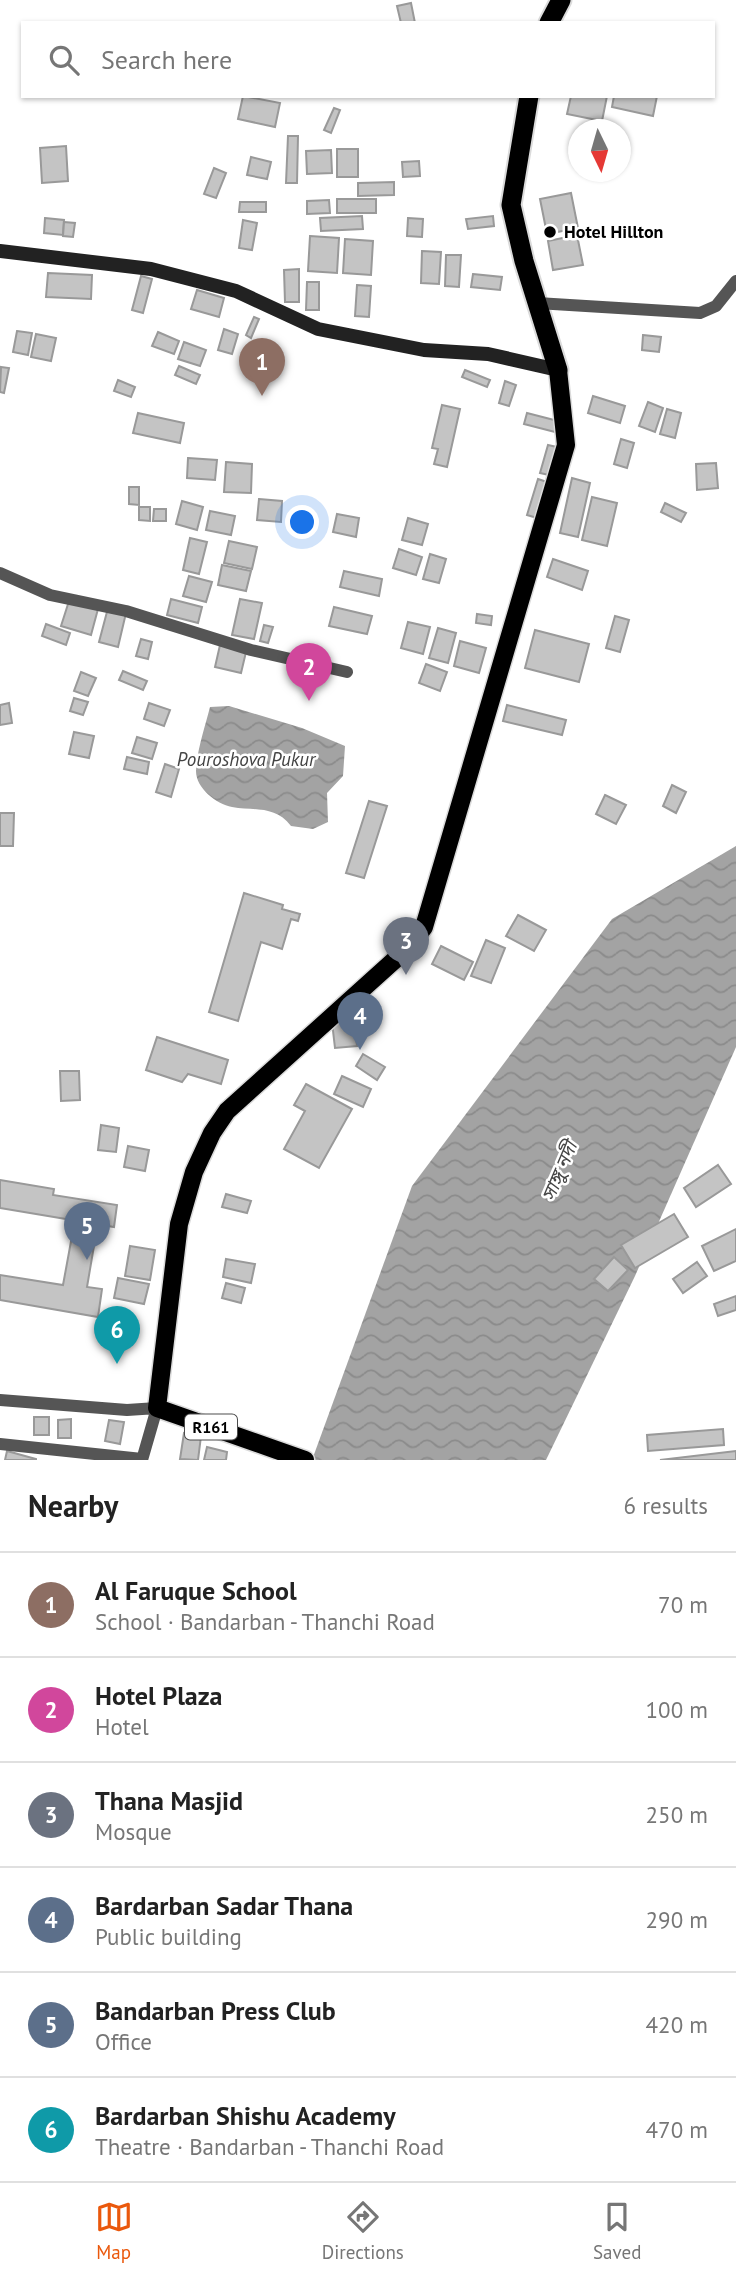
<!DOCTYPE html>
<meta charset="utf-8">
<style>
:root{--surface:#fff;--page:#f2f2f2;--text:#222;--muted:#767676;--line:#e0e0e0;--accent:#ea580c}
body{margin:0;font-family:"PT Sans","Noto Sans Bengali",sans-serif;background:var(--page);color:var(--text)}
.compass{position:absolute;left:568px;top:119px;width:63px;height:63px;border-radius:50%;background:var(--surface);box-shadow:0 2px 5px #0004;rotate:175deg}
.you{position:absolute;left:303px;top:523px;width:24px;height:24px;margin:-18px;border:5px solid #fff;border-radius:50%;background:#1a73e8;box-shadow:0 0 0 10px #1a73e833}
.badge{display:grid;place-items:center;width:46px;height:46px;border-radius:50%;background:var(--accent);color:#fff;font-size:23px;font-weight:700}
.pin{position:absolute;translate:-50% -58px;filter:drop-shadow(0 2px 4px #0008)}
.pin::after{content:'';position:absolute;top:37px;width:24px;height:21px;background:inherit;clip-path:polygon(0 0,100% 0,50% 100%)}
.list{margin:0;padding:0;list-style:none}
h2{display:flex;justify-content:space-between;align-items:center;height:91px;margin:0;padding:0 28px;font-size:30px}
h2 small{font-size:23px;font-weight:400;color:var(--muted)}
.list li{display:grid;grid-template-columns:46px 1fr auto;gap:21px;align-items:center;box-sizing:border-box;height:105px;padding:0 28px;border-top:2px solid var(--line)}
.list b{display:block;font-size:26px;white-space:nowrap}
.list p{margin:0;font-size:23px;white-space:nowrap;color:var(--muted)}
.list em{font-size:23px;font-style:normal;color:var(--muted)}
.icon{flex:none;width:38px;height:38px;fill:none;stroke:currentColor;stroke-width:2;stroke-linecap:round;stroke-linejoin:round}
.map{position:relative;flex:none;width:736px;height:1460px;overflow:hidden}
.search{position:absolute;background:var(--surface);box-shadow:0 2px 5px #0004;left:21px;right:21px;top:21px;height:77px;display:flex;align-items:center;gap:18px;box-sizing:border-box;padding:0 24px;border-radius:0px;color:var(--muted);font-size:26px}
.sheet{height:721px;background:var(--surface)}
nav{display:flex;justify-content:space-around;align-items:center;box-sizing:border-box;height:98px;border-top:2px solid var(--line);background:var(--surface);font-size:19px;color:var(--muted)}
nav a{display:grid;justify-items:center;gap:4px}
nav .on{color:var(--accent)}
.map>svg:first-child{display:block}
.water{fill:url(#water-waves)}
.building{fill:#c4c4c4;stroke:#999;stroke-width:2}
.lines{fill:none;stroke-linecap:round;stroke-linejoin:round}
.primary-casing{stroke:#dbdbdb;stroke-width:21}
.trunk-casing{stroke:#dbdbdb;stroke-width:23}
.minor{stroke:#555;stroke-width:12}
.secondary{stroke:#222;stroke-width:14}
.primary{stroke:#000;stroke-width:18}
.trunk{stroke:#000;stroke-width:19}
.poi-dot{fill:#000;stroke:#fff;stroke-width:2.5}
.labels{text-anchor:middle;stroke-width:5;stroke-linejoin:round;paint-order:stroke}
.shield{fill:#fff;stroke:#4c4c4c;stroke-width:2}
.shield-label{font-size:16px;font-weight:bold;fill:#000}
.poi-label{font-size:18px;font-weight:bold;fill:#000;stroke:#fff;text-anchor:start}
.water-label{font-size:19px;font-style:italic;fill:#444;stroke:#fff}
</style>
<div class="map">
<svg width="736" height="1460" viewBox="0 0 736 1460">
<defs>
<pattern id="water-waves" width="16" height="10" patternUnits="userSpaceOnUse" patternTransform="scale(1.75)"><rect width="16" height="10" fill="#a3a3a3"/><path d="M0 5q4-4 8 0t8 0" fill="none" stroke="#8b8b8b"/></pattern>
</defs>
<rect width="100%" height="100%" fill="#fff"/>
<g class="water">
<path d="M229,706L302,728L345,746L343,776L327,793L328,822L313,829L291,826C275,805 254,811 232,807C216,804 196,788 196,771C197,750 205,727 210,707Z"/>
<polygon points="736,846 736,1047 635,1276 546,1460 312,1460 412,1186 612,919"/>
</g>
<g class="building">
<polygon points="411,3 415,23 401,23 397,6"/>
<polygon points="243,96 280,103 275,127 238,119"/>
<polygon points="571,96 607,96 602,121 567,114"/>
<polygon points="614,96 657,96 653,116 612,107"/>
<polygon points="334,108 340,110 331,133 324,130"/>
<polygon points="288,136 298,136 297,183 286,183"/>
<polygon points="66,146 68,181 42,183 40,148"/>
<rect x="337" y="149" width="21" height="28"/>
<polygon points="331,150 332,173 307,174 306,151"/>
<polygon points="251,157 271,162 267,179 247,175"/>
<polygon points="419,161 420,176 403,177 402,162"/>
<polygon points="214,168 226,173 216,198 204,194"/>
<polygon points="394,182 394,195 358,196 358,183"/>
<polygon points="571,193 578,228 547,234 540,199"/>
<rect x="337" y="199" width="39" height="14"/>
<polygon points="329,200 330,213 307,214 307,201"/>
<polygon points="240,202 266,202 266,212 239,212"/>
<polygon points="362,216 363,229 321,231 320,218"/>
<polygon points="493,216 494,226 468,229 466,219"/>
<polygon points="45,218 64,220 63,235 44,233"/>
<polygon points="408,218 423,219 422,237 407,236"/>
<polygon points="243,220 257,223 252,250 239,248"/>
<polygon points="64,222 75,223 73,237 63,236"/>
<polygon points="577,235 583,265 553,270 548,241"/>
<polygon points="310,236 339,238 337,273 308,271"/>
<polygon points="345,239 373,241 371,275 343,273"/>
<polygon points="422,251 441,252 439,284 421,283"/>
<polygon points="446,255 461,255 459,287 445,286"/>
<polygon points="299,269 299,302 285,302 284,270"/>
<polygon points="48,273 92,275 91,299 46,297"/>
<polygon points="473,274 502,277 500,290 471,287"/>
<polygon points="141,276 152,279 143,313 132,310"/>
<polygon points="307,282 319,282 319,310 306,310"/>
<polygon points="357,285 371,286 369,317 355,316"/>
<polygon points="197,290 224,298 219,317 191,309"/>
<polygon points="254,317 259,319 251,338 246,335"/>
<polygon points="224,329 238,334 232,354 218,350"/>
<polygon points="17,331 32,333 28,355 13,352"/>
<polygon points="158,332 179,341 174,354 152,346"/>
<polygon points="36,334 56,338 51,361 31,357"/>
<polygon points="643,335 661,337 659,352 642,350"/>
<polygon points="184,342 206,350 200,366 178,359"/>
<polygon points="179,366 200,375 196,384 175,375"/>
<polygon points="1,367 9,368 4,393 0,392"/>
<polygon points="465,370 490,380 487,387 462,377"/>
<polygon points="118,380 135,387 131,397 114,391"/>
<polygon points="505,381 516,385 509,406 499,403"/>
<polygon points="593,396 625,406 620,423 588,413"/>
<polygon points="648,402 663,408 655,432 639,426"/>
<polygon points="442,405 460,409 447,467 434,464 438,449 432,448"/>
<polygon points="667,409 681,413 675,438 660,434"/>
<polygon points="138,413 184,423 180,443 133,433"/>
<polygon points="527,413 558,421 555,432 524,424"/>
<polygon points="621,439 634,443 627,468 614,464"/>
<polygon points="548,445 557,447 549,475 540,473"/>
<polygon points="188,458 217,460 215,480 187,478"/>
<polygon points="226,462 252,464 251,493 224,492"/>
<polygon points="716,463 718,488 697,490 696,464"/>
<polygon points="572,478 590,483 578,537 560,533"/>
<polygon points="538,479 547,482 537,518 527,515"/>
<polygon points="129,487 139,487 139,505 129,504"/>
<polygon points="592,497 617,503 607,546 582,540"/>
<polygon points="259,499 282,501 281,522 257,520"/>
<polygon points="182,501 203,507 197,530 176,524"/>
<polygon points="665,503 686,513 681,522 661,512"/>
<polygon points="139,507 150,507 150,521 139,520"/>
<polygon points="154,509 166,509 166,521 153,521"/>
<polygon points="210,511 235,516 231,535 206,530"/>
<polygon points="337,514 359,518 356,537 333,532"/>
<polygon points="408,518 428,524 422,545 402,540"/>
<polygon points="190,538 207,542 199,574 183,570"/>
<polygon points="229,541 257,547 252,569 224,563"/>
<polygon points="399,549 422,557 416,575 393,568"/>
<polygon points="430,554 446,559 439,583 423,579"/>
<polygon points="553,559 588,571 582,590 547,577"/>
<polygon points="222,565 251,571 246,591 218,585"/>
<polygon points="344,571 382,579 379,596 340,587"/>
<polygon points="189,576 212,582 206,602 183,596"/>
<polygon points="171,599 202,607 198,623 167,615"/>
<polygon points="240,599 262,603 254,639 232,635"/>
<polygon points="69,601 98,609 91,635 61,626"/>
<polygon points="334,607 372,616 367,634 329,626"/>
<polygon points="108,608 126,613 118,647 99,642"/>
<polygon points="477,614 492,616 491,625 476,623"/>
<polygon points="615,616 629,620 620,652 606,648"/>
<polygon points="408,622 430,627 423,654 401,648"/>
<polygon points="46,624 70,633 66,645 42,636"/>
<polygon points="264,625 273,627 268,643 260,641"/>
<polygon points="438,628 456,633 448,663 429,658"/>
<polygon points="535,630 589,644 579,682 525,668"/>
<polygon points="141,639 152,642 148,659 136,656"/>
<polygon points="460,641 486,648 479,673 454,666"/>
<polygon points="220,645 246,652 241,673 215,667"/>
<polygon points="426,664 447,672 440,691 419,683"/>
<polygon points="123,671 147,681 143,690 119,680"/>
<polygon points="81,672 96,678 88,696 74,691"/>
<polygon points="74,698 88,702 83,715 70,711"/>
<polygon points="9,703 12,723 0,725 0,705"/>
<polygon points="149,703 170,710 164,726 144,719"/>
<polygon points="507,705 566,720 562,735 503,721"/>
<polygon points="74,732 94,736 89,758 69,754"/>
<polygon points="137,737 157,743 152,759 132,753"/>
<polygon points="127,757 149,762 147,774 124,769"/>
<polygon points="165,764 179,769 171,797 156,792"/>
<polygon points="672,785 686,792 676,813 663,806"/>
<polygon points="605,795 626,805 616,824 596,814"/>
<polygon points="369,801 387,806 364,878 346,873"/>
<polygon points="0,813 14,813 13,846 0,846"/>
<polygon points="244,893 283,905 282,909 300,914 298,921 291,919 282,949 261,942 238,1021 209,1012"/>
<polygon points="518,915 546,930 534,951 506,936"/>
<polygon points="486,940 505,948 491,983 471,976"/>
<polygon points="441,946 473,962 464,980 432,964"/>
<polygon points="354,1019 357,1046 335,1048 332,1022"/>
<polygon points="157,1037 228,1060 221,1084 188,1074 182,1082 146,1070"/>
<polygon points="363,1054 385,1067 377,1080 356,1066"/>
<polygon points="60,1071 79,1071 80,1100 61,1101"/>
<polygon points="342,1076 371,1089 363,1107 334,1094"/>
<polygon points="306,1084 352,1109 319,1168 284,1149 305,1111 294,1105"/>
<polygon points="101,1125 119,1128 116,1152 98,1150"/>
<polygon points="128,1146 149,1150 145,1171 124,1167"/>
<polygon points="718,1165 731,1184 696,1207 684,1188"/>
<polygon points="0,1180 54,1189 53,1195 117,1205 114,1227 0,1208"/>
<polygon points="226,1194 251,1201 247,1213 222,1207"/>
<polygon points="674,1214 688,1237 635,1268 621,1245"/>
<polygon points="736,1229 736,1261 714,1271 702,1246"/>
<polygon points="72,1236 95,1240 87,1287 102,1289 98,1317 0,1300 0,1275 63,1285"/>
<polygon points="130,1246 155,1250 150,1280 125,1276"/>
<polygon points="614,1257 628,1270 608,1291 594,1279"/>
<polygon points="226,1259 255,1264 251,1283 223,1277"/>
<polygon points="697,1262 707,1276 683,1293 673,1279"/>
<polygon points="118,1278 149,1284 144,1304 114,1298"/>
<polygon points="226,1283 245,1288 241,1303 222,1298"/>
<polygon points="736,1296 736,1310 718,1316 714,1304"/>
<rect x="34" y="1417" width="15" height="18"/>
<polygon points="71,1419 71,1438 58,1438 58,1420"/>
<polygon points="109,1420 124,1422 120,1444 105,1441"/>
<polygon points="723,1429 724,1445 648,1451 647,1435"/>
<polygon points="184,1433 201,1436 198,1460 180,1459"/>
<polygon points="207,1447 227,1452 226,1460 204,1460"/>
<polygon points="7,1451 36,1459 36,1460 5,1460"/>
<polygon points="736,1451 736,1460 660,1460"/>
</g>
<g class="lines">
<g class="primary-casing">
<polyline id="primary" points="305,1460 157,1408 179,1224 194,1172 212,1133 227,1111 409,947 424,927 566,445 558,370"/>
</g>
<g class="trunk-casing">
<g id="trunk">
<polyline points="549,23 561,0"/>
<polyline points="529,96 511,205 524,261 558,370"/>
</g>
</g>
<g class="minor">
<polyline points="537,303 700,313 716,306 736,281"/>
<polyline points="0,573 50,595 126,611 251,650 347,672"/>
<polyline points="0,1400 127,1410 157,1408 142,1460"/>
<polyline points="0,1444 142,1459"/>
</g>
<polyline class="secondary" points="0,251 151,269 236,291 318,329 424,350 488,354 558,370"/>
<use href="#primary" class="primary"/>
<use href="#trunk" class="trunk"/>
</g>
<circle class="poi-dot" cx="550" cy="232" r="7"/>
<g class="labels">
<rect class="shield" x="185" y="1414.5" width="52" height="25" rx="5"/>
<g class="shield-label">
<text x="211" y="1433">R161</text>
</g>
<g class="poi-label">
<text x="564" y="238">Hotel Hillton</text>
</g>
<g class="water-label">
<text x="246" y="766">Pouroshova Pukur</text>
<text transform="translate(559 1171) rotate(-67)" y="7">সাঙ্গু নদী</text>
</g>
</g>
</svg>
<svg class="compass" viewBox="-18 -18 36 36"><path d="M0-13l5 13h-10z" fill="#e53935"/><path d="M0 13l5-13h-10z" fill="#767676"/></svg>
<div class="you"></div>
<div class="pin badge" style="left:262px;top:396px;background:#8d6e63">1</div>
<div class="pin badge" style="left:309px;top:701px;background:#d1479c">2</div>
<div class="pin badge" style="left:406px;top:975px;background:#6b7280">3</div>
<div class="pin badge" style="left:360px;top:1050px;background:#5c6f8a">4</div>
<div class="pin badge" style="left:87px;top:1260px;background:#5c6f8a">5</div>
<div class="pin badge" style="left:117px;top:1364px;background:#0f9aa8">6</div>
<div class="search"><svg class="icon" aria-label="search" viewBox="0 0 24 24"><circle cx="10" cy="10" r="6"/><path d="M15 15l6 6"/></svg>Search here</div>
</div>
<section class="sheet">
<h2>Nearby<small>6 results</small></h2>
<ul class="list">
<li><span class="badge" style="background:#8d6e63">1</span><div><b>Al Faruque School</b><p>School · Bandarban - Thanchi Road</p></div><em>70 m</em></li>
<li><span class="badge" style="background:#d1479c">2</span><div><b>Hotel Plaza</b><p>Hotel</p></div><em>100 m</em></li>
<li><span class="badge" style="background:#6b7280">3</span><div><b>Thana Masjid</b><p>Mosque</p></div><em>250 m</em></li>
<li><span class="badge" style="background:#5c6f8a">4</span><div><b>Bardarban Sadar Thana</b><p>Public building</p></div><em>290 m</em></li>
<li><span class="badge" style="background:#5c6f8a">5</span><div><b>Bandarban Press Club</b><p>Office</p></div><em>420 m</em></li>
<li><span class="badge" style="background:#0f9aa8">6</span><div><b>Bardarban Shishu Academy</b><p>Theatre · Bandarban - Thanchi Road</p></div><em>470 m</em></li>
</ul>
</section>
<nav>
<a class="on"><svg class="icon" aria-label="map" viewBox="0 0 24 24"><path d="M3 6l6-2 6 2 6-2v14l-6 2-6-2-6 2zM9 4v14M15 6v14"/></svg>Map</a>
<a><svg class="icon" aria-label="directions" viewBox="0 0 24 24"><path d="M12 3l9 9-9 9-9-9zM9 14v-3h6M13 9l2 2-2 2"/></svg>Directions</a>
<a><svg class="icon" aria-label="saved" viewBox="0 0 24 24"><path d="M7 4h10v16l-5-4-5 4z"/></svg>Saved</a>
</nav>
